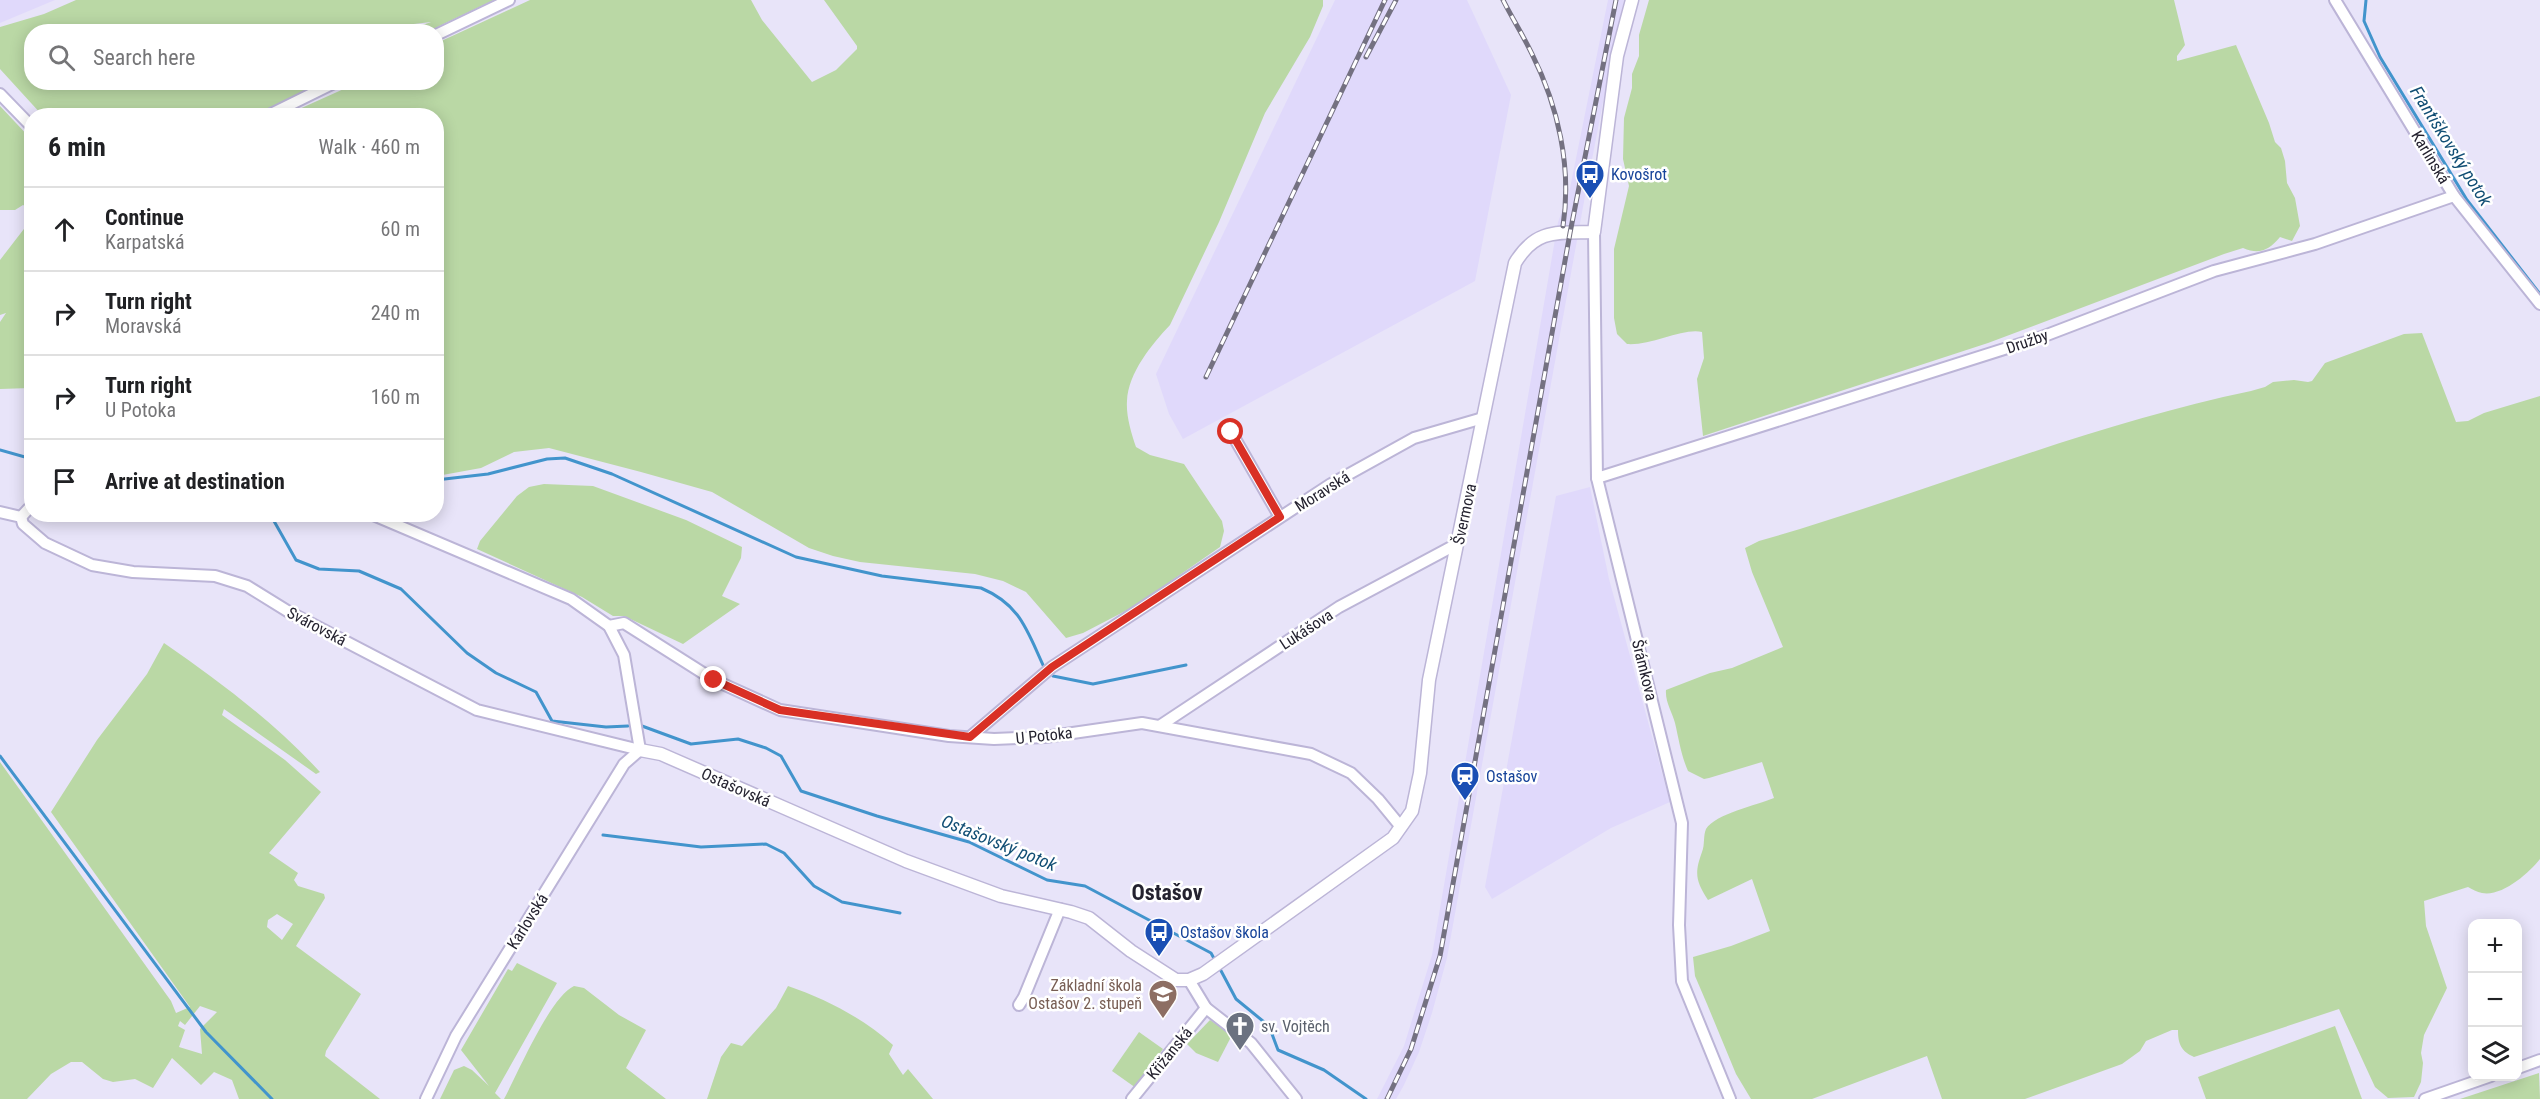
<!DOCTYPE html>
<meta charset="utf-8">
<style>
:root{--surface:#fff;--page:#f6f6f6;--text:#202124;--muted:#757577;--line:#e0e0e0}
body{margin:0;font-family:"Roboto Condensed",sans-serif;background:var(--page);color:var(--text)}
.controls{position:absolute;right:18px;bottom:18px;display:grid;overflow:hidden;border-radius:12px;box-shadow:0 3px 15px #0003}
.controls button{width:54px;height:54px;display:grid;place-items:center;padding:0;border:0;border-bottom:2px solid var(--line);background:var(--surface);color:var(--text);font:30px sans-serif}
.stop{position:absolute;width:18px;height:18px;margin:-14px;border:4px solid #d93025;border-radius:50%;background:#fff}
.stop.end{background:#d93025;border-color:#fff;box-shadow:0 2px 6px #0008}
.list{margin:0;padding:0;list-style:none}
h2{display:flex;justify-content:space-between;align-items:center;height:78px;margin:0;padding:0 24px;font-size:26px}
h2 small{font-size:20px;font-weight:400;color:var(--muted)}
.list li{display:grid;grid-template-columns:39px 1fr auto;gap:18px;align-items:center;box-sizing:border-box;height:84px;padding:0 24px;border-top:2px solid var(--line)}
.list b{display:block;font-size:22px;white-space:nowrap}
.list p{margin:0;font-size:20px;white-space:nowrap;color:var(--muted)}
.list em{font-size:20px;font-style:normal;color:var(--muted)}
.icon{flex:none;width:33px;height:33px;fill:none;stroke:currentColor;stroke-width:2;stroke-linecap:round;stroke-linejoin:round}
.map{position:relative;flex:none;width:2540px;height:1099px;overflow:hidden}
.search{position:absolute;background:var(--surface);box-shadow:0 3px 15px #0003;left:24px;top:24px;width:420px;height:66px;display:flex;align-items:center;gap:15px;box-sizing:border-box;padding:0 21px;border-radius:24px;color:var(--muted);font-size:22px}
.panel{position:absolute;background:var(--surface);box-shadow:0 3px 15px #0003;left:24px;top:108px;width:420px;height:414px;border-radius:24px}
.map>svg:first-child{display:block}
.built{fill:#e0d9fb}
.green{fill:#bad8a5;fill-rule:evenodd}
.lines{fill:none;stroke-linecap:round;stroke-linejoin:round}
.stream{stroke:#4294cc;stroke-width:3}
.minor-casing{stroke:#bcb5d7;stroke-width:14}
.tertiary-casing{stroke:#bcb5d7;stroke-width:15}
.minor{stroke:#fff;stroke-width:10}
.tertiary{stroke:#fff;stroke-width:12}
.rail-casing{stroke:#747181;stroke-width:5}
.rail{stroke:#fff;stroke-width:3;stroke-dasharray:9;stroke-linecap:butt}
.route{stroke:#d93025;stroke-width:8}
.labels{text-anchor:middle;stroke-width:5;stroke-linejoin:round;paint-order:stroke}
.street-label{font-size:16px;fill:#24222f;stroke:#fff}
.transit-label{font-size:16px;fill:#164399;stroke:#fff;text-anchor:start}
.education-label{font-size:16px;fill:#785e54;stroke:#fff;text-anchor:end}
.worship-label{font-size:16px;fill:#5b616d;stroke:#fff;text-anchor:start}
.water-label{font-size:18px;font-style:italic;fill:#114e74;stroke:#fff}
.district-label{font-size:22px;font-weight:bold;fill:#24222f;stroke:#fff}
</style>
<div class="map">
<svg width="2540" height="1099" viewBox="0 0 2540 1099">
<rect width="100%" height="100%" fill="#e8e4f9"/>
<g class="built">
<polygon points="0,0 55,0 0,23"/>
<polygon points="1335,0 1467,0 1511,95 1475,281 1183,439 1169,414 1156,374"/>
<polygon points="1608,0 1624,0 1614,45 1585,196 1447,958 1432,1013 1419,1052 1404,1085 1396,1099 1377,1099 1404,1046 1432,955 1558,222 1569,193"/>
<polygon points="1590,487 1609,579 1670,802 1611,828 1492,899 1485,887 1556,496"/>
</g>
<g class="green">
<polygon points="76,0 494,0 429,31 406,31 431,22 388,27 379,32 32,32 32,82 302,83 299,85 304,83 323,83 254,115 42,115 0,69 0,27 44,14"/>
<path d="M530,0H751L762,20L812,82L836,70L857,49V46L824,0H1323V6L1310,37L1265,113L1219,222L1170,325C1152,344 1128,373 1127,401C1126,416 1131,432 1136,447L1150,455L1184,464L1222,521L1224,531L1220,547L1135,606L1083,633L1066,638L1026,592L1003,581L975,574L860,562L833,556L809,548L712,492L641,472L549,448L514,452L481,468L437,476L436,116L286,115L357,83L436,82L437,43Z"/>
<path d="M1649,0H2174L2185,45L2177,56V61L2236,45L2269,123L2275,142L2281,148L2285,161L2287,183L2295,198L2300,226L2292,241L2280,237C2269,250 2260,255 2243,248L2224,254L1988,343L1703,436L1697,379L1704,358L1702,332C1685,327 1650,346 1627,344L1617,334L1614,318V249L1629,186L1623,159L1624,118L1632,88V74L1639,56V35Z"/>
<polygon points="0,106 31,139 31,209 23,205 15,210 0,210"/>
<polygon points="27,225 32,225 31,388 0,389 0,322 6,313 0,315 0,260"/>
<path d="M2422,333L2456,422L2468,421L2484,413L2540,396V859C2529,873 2502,897 2482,893C2477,892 2472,889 2468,887L2424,901L2426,926L2447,988L2424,1035L2421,1053L2423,1063L2421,1082L2414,1097L2388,1098L2375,1087L2339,1009L2194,1057C2181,1051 2178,1044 2178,1030H2172L2146,1041L2140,1051L2122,1064L2025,1099H1942L1927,1056L1812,1099H1751L1736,1074L1707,1004L1695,976L1693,957L1731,946L1770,931L1752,879L1708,900C1696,881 1694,874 1702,852C1705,845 1703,836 1706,829C1715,814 1757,805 1774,798L1762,762L1709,778L1704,779L1688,771C1681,755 1679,740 1675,723C1672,712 1665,702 1666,690L1710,673L1732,668L1783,647L1752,572L1745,548L1759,541C1924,494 2083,426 2251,391L2265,387L2273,382L2294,380L2308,382L2312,381L2325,363L2404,334Z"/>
<polygon points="544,484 593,486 686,520 742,547 741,558 722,596 740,604 683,644 624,616 613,616 582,597 477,549 480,541 517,496 529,487"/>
<path d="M164,643C220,682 274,722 320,772L316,774L224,709L222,715L285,760L321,792L269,853L298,873L294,880L298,886L324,894L325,898L296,946L361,994L326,1051L325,1056L380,1099H239L232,1080L214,1072L201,1085L172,1058L153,1088L135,1079L113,1082L103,1079L82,1062H71L51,1074L27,1099H0V762L171,1001L176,1013L190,1007L51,812L97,740L147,674ZM277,914L293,924L282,940L267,927L268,920ZM200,1006L217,1012L200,1029L202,1054L179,1047L185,1030L178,1026L180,1021L185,1025Z"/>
<polygon points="517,963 557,983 495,1093 501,1099 440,1099 454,1070 464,1066 472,1070 489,1086 461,1050 508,969 512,971"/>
<path d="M574,986L584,988L619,1015L646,1030L626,1068L666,1099H504C518,1073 550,997 574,986Z"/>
<path d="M788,986C826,999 863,1018 893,1045L889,1054L903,1075L908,1069L933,1099H707L721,1057L731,1043L742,1046L776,1008Z"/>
<polygon points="1210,1020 1232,1035 1218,1062 1196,1053 1187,1044"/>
<polygon points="2335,1026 2362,1099 2206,1099 2198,1077"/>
<polygon points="1139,1032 1163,1049 1136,1088 1112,1071"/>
<polygon points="2539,1073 2540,1099 2460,1099"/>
</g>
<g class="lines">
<g class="stream">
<polyline points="2366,0 2364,21 2380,57 2467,200 2540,294"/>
<polyline points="0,450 32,459"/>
<path d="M436,480L488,474L547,459L565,458L612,474L796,557L882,576L981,588C1021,605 1027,631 1044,667"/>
<polyline points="270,514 296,560 319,569 359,571 401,589 467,653 496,673 536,692 552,721 606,727 628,726"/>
<polyline points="274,519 295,514"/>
<polyline points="1053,676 1093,684 1186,665"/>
<polyline points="642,726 691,744 738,739 766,748 781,756 801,791 877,816 969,842 1047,880 1085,886 1211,953 1216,962"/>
<polyline points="0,756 206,1032 272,1099"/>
<polyline points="603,835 701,847 766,844 784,853 814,886 842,902 900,913"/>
<polyline points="1219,967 1236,999 1269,1026 1278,1050 1324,1070 1366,1099"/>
</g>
<g class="minor-casing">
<g id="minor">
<polyline points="2335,0 2454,196 2540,304"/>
<polyline points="436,35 509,0"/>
<polyline points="0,94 32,127"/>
<polyline points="267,116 336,82"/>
<polyline points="1594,232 1597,478 1682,823 1679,925 1682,981 1730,1099"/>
<polyline points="1231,432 1280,517"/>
<polyline points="1597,478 2039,338 2214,271 2315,244 2454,196"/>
<polyline points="0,512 21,517 23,524 45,543 92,565 133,572 215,576 247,586 289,612 477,710 640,750"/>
<polyline points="371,514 571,599 609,626 624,655 640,750"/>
<polyline points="21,517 32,505"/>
<polyline points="609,626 624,623 714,680 780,710 949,736 994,739 1045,737 1142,723 1311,754 1351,773 1378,799 1401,827"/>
<polyline points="1161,725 1339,607 1457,544"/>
<polyline points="970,737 1052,667 1331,484 1414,438 1483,418"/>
<polyline points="1189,980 1206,1008 1251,1043 1296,1099"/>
<polyline points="1019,1005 1024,997 1060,909"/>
<polyline points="2518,1068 2540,1060"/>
<polyline points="426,1099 456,1036 624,764 640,750"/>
<polyline points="1132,1099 1206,1008"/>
<polyline points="2425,1099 2491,1076"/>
</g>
</g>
<g class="tertiary-casing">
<path id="tertiary" d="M640,750L661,754L906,861L1001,896L1071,912L1089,918L1131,951L1176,980H1189L1203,974L1393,838L1412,811L1420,773L1429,680L1515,263C1536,228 1558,233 1594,232L1617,56L1632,0"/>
</g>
<use href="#minor" class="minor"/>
<use href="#tertiary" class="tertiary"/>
<g class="rail-casing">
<g id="rail">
<path d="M1503,0C1512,18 1523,35 1532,54C1558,106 1572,167 1563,226"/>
<polyline points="1366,57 1396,0"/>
<polyline points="1206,377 1385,0"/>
<polyline points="1387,1099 1411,1049 1440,956 1570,233 1616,0"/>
</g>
</g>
<use href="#rail" class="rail"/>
</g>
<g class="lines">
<polyline class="route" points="714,680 780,710 970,737 1052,667 1280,517 1231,432"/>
</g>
<defs>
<g id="bus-pin" transform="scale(1.5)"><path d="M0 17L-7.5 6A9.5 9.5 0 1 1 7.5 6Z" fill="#1a4fb4" stroke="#fff"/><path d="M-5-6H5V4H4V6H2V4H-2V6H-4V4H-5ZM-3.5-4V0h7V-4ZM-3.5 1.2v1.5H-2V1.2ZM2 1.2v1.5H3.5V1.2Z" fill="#fff"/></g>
<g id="station-pin" transform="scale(1.5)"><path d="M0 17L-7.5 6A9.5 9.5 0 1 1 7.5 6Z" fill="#1a4fb4" stroke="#fff"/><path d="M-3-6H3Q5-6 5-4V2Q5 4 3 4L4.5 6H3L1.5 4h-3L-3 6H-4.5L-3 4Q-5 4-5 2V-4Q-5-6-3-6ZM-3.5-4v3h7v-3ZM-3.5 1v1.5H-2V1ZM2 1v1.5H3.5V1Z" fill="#fff"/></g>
<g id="school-pin" transform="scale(1.5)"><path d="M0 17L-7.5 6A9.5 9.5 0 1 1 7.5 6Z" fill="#8d6e63" stroke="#fff"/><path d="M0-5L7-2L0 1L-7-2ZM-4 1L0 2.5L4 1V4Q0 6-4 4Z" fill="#fff"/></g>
<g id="church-pin" transform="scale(1.5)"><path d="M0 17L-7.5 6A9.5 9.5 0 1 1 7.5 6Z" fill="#6b7280" stroke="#fff"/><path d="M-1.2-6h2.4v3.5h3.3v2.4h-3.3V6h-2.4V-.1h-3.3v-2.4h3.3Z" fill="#fff"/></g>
</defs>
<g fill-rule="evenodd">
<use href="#bus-pin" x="1590" y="174"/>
<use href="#station-pin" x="1465" y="776"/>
<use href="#bus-pin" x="1159" y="932"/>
<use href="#school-pin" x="1163" y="994"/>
<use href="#church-pin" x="1240" y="1026"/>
</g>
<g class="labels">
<g class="street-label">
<text transform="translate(2431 157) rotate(59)" y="6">Karlinská</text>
<text transform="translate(2027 341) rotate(-19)" y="6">Družby</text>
<text transform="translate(1322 491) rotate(-32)" y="6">Moravská</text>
<text transform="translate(1464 514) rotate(-78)" y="6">Švermova</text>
<text transform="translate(317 626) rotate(28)" y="6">Svárovská</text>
<text transform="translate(1306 629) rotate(-33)" y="6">Lukášova</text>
<text transform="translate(1645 670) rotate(76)" y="6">Šrámkova</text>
<text transform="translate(1044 735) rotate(-6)" y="6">U Potoka</text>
<text transform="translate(736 787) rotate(24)" y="6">Ostašovská</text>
<text transform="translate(527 921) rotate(-58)" y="6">Karlovská</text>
<text transform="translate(1169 1053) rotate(-51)" y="6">Křižanská</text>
</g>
<g class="transit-label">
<text x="1611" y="180">Kovošrot</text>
<text x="1486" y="782">Ostašov</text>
<text x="1180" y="938">Ostašov škola</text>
</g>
<g class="education-label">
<text x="1142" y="991">Základní škola<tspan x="1142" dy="18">Ostašov 2. stupeň</tspan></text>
</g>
<g class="worship-label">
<text x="1261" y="1032">sv. Vojtěch</text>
</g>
<g class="water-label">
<text transform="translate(2451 146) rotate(58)" y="6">Františkovský potok</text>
<text transform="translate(999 843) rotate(22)" y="6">Ostašovský potok</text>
</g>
<g class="district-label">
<text x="1167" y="900">Ostašov</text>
</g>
</g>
</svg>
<div class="controls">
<button>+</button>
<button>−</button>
<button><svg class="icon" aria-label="layers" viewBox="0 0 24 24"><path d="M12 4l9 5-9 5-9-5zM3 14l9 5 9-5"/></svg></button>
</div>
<div class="stop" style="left:1231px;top:432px"></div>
<div class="stop end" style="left:714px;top:680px"></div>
<div class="search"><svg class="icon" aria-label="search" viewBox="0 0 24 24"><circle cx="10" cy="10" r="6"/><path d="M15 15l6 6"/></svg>Search here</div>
<section class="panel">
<h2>6 min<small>Walk · 460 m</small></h2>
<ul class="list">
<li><svg class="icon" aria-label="ahead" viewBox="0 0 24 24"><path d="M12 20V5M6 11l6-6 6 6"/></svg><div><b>Continue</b><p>Karpatská</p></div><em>60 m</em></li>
<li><svg class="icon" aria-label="right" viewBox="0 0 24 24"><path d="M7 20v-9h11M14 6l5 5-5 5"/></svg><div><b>Turn right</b><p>Moravská</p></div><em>240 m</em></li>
<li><svg class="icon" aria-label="right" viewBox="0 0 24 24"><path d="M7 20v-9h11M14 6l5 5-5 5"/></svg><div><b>Turn right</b><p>U Potoka</p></div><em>160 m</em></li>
<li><svg class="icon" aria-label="arrive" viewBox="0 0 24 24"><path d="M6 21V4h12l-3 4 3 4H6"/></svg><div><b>Arrive at destination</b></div></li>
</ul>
</section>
</div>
